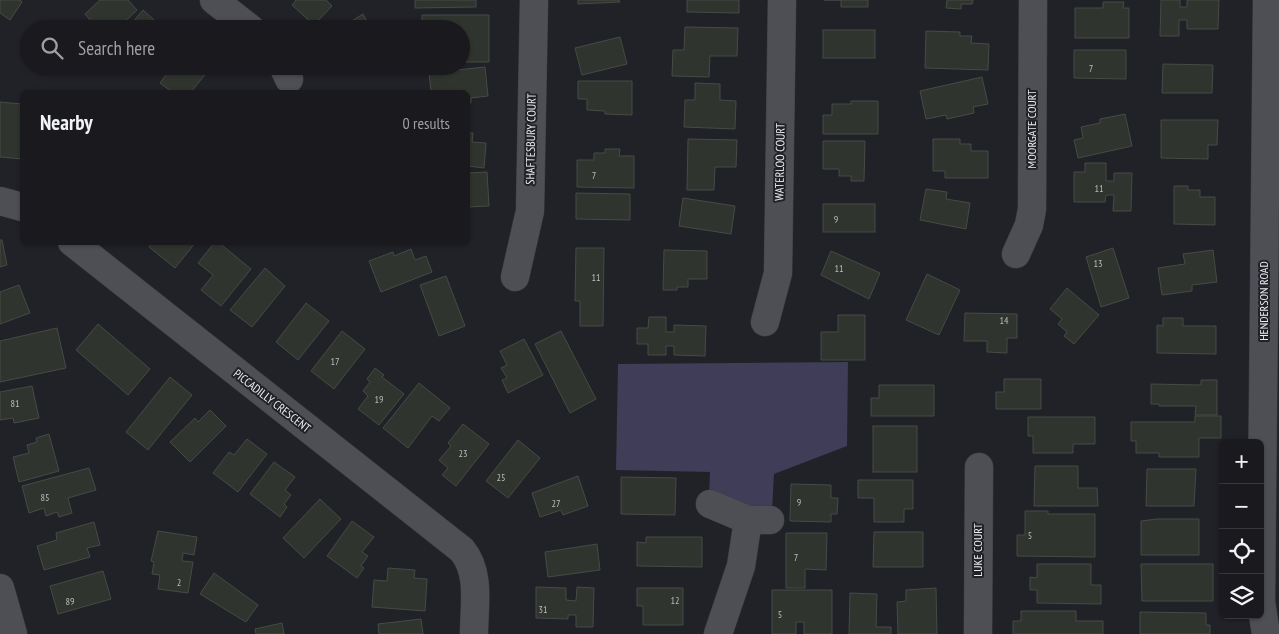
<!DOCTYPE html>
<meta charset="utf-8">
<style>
:root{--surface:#19191e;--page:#26262b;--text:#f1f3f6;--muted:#9fa0a4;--line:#37383c}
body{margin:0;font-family:"PT Sans Narrow",sans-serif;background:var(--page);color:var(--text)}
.controls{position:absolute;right:15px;bottom:15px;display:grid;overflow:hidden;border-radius:8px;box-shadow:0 1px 4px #0004}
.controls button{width:45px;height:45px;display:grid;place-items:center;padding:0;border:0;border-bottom:1px solid var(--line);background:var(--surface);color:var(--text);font:25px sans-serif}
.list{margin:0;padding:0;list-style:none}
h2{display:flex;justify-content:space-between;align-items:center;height:65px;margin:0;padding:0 20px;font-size:21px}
h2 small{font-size:16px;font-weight:400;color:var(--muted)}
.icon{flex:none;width:28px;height:28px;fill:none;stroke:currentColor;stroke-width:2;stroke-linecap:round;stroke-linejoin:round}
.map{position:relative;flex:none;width:1279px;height:634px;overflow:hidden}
.search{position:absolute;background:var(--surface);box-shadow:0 1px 4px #0004;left:20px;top:20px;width:450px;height:55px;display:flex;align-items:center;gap:12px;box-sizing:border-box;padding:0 18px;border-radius:28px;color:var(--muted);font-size:19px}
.panel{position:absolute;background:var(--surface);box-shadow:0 1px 4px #0004;left:20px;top:90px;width:450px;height:155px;border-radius:8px}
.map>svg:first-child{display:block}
.green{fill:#3f3d57}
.building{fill:#30342e;stroke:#464b44}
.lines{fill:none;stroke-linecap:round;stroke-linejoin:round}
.minor-casing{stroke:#3c3c41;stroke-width:29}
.minor{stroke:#4e4e55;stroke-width:28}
.labels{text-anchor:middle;stroke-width:4;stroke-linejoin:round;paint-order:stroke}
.number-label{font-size:10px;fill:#bcbcbf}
.street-label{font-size:12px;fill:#eaeaef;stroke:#212128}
</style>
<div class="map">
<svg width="1279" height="634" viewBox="0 0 1279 634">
<rect width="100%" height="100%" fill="#212128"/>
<polygon class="green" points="848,362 847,446 774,474 772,511 709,496 710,472 616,470 618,364"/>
<g class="building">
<polygon points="0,0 20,0 22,2 10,20 0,13"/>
<polygon points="100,0 128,0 137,10 117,29 98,29 85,14"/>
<polygon points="296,0 326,0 332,6 314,25 292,5"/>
<polygon points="415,0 476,0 476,7 415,8"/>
<polygon points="578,0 619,0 620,2 578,4"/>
<polygon points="687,0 739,0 739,13 687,12"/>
<polygon points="824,0 868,0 868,7 841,7 841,0"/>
<polygon points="947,0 973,0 972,4 961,4 961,9 946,8"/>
<polygon points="1161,0 1180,0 1180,7 1187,7 1187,0 1219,0 1218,29 1187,29 1187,20 1179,20 1179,36 1160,36"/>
<polygon points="1103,2 1124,2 1123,8 1129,8 1129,38 1075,38 1075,8 1103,8"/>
<polygon points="143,10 164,29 127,29"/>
<polygon points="363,14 371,29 339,29"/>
<polygon points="422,15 489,15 489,62 461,62 461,29 422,29"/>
<polygon points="685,27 738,28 737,56 710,56 709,77 672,76 673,50 684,50"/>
<rect x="823" y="30" width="52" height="28"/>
<polygon points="926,31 960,32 960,36 972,36 971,43 989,44 988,70 925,68"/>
<polygon points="620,37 627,64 582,75 575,48"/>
<polygon points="1074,50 1126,50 1126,79 1074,78"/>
<polygon points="1163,64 1213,65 1212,93 1162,93"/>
<polygon points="173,66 212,66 191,92 172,92 160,83"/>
<polygon points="485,67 488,96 471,98 471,103 468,103 468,92 431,92 429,73"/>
<polygon points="982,77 988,104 973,107 974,113 947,119 946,115 926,119 920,91"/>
<polygon points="578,81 632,81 632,115 605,114 605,111 587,110 587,99 578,99"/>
<polygon points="695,83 720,84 720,100 736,101 735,129 684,127 685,100 695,100"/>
<polygon points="851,101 878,101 878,134 823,134 823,115 832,115 832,104 851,104"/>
<polygon points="0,102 22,104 22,159 0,157"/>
<polygon points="1125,114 1132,146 1078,158 1074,140 1083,138 1081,127 1100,123 1100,119"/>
<polygon points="1161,120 1218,120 1217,145 1208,145 1208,159 1161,158"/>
<polygon points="468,133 473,133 472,142 486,143 484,168 468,166"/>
<polygon points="688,139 737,140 736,167 715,167 714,190 687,190"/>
<polygon points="933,139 960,139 960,144 971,144 971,151 988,151 988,178 945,178 945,171 933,171"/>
<polygon points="823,141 865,141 864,181 851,181 851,176 839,176 839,169 823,169"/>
<polygon points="605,149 620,149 619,156 634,156 634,188 577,187 577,160 594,160 594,153 605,153"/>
<polygon points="1085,163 1106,163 1106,181 1114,181 1114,173 1132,173 1131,211 1113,211 1114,195 1106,195 1105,202 1074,202 1074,172 1085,172"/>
<polygon points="487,172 489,206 468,207 468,173"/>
<polygon points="1174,186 1188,186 1188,190 1200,190 1200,197 1215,197 1215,225 1174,224"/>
<polygon points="926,189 947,192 946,199 970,203 966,229 920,220"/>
<polygon points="576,193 630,194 630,220 576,219"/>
<polygon points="683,198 735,206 731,234 679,226"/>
<rect x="823" y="204" width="52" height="28"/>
<polygon points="0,240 2,240 7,265 0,267"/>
<polygon points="153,242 196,242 175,268 149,247"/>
<polygon points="215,242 218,242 251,269 221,306 201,290 213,275 198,263"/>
<polygon points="576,248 604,248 603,326 580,326 580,301 575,301"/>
<polygon points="1113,248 1129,298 1101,307 1086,257"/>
<polygon points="411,249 415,260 426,256 432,272 381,292 369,261 393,252 394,256"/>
<polygon points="664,250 707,251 707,279 688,279 688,287 677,287 677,290 663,290"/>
<polygon points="1213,250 1217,282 1192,285 1192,291 1162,295 1158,268 1185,264 1183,254"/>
<polygon points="831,251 880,273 869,299 821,275"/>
<polygon points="265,268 285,286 252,327 230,310"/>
<polygon points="927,274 960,290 939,335 906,320"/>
<polygon points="446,276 465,326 439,336 420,285"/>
<polygon points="19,285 30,313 0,324 0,292"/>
<polygon points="1067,288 1099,315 1074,344 1064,336 1067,332 1058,324 1062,319 1050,309"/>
<polygon points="306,303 329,321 298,360 276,342"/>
<polygon points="965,313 1017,314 1017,338 1007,338 1007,353 987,352 987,341 964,341"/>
<polygon points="838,315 865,315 865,360 821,360 821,332 838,332"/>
<polygon points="649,317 666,317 666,332 674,332 674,325 706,326 705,356 674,355 674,346 666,346 666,355 648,355 648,344 637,344 637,328 648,328"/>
<polygon points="1163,318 1183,318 1183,326 1216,326 1216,354 1157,353 1157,325 1163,326"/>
<polygon points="98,324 150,369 128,395 76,350"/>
<polygon points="57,328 66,368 0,382 0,341"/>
<polygon points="342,331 365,349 334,389 311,371"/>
<polygon points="561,331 596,399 570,413 535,344"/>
<polygon points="524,339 543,375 508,393 502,380 507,378 501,368 507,365 500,351"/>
<polygon points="375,368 384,375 382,377 404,394 379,425 358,409 368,396 363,391 370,382 367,379"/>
<polygon points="170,377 192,395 148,450 126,432"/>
<polygon points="1004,379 1041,379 1041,409 996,409 996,392 1004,392"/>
<polygon points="1201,380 1217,380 1217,415 1195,415 1196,406 1159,406 1159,404 1151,404 1151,384 1201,385"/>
<polygon points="419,383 450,408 439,421 432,416 408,448 383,428"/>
<polygon points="879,385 934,385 934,416 871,416 871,398 879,398"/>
<polygon points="32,386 39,418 14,423 13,418 0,420 0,392"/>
<polygon points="210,410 226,426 190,462 170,442 195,418 198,422"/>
<polygon points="1195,416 1221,416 1221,438 1199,438 1199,457 1159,457 1159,453 1136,453 1136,441 1131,441 1131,422 1195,422"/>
<polygon points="1028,417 1095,417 1095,444 1073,444 1073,453 1033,453 1033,436 1028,436"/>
<polygon points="463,424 489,444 456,486 442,475 448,468 439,460 451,446 448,443"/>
<rect x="873" y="426" width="44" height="46"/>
<polygon points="49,434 59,471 19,482 13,457 29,453 27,445 37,442 36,438"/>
<polygon points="247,439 267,454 238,492 213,473 229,452 234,455"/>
<polygon points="518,440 540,458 508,498 486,481"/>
<polygon points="274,462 295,477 285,490 291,495 284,504 287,507 280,517 250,494"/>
<polygon points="1035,466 1078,466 1078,488 1097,488 1098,506 1034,506"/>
<polygon points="89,468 96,490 68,498 72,513 59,517 57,512 46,516 44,508 29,513 22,486"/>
<polygon points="1147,469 1196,469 1194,506 1146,506"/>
<polygon points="578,476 588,506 563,515 561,510 540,517 532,493"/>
<polygon points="621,477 676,478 675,515 621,514"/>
<polygon points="858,480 913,480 913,509 904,509 904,522 874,522 874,498 858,498"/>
<polygon points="791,484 831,485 831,498 838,498 837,514 831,514 831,522 790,521"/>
<polygon points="320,499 341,519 304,558 283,538"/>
<polygon points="1025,511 1048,511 1048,514 1095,514 1095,557 1017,556 1017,535 1025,535"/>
<polygon points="1157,519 1199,519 1199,555 1141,555 1141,521"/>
<polygon points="352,521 374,537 362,552 368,556 361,566 364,568 357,578 327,556"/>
<polygon points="94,522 100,545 87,548 90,557 44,570 37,546 57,540 56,533"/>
<polygon points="158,531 197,537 194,555 183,553 182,561 193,562 188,593 158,589 160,575 152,574 154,562 151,561"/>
<polygon points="874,532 923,532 923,567 873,567"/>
<polygon points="786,533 827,533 826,570 805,569 805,588 786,588"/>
<polygon points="646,537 702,537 702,567 637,566 637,542 646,543"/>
<polygon points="597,544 600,570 548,577 545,552"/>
<polygon points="1037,564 1091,564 1091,585 1101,585 1101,604 1037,603 1037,590 1030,590 1030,577 1037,578"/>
<polygon points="1141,564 1213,564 1213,601 1142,601"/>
<polygon points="388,568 415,570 414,578 427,579 425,611 372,607 374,580 387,581"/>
<polygon points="103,571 111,599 58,614 50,586"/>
<polygon points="214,573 258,605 246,622 200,594"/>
<polygon points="536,587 566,588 566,600 576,601 577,587 594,588 593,627 576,627 576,615 568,615 568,619 536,618"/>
<polygon points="637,588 683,588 683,625 643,625 643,606 637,606"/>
<polygon points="936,588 937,634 898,634 897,602 906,601 906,590"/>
<polygon points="772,590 832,590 832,634 804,634 804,622 796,622 796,634 772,634"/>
<polygon points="850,593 877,594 876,627 891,627 891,634 849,634"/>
<polygon points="1021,611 1076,611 1076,621 1103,621 1103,634 1013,634 1013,621 1021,621"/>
<polygon points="1140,612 1206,613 1206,625 1210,625 1210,634 1140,634"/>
<polygon points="421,619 423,634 379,634 378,624"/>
<polygon points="282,623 284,634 256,634 255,629"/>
</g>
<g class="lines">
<g class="minor-casing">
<g id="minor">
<polyline points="214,0 251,29"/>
<polyline points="283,66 289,79"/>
<polyline points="0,201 22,207"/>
<path d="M72,242L462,550C481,573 474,606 474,634"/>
<polyline points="1016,254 1029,225 1032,209 1033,0"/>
<polyline points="515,277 530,211 534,0"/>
<polyline points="765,322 778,273 782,0"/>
<polyline points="710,504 748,520 770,520"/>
<polyline points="0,588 13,634"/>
<polyline points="718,634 741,566 748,520"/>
<polyline points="978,634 979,467"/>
<polyline points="1266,634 1261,602 1267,0"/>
</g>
</g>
<use href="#minor" class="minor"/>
</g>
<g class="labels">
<g class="number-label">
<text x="1091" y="72">7</text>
<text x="594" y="179">7</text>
<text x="1099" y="192">11</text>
<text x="836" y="223">9</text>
<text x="1098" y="267">13</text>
<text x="839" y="272">11</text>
<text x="596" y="281">11</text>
<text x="1004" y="324">14</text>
<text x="335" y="365">17</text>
<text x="379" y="403">19</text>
<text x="15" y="407">81</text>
<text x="463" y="457">23</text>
<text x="501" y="481">25</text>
<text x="45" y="501">85</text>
<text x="799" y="506">9</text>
<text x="556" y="507">27</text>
<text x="1030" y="539">5</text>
<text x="796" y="561">7</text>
<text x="179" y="586">2</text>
<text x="675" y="604">12</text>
<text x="70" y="605">89</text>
<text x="543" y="613">31</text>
<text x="780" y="618">5</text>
</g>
<g class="street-label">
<text transform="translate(1032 129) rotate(-90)" y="4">MOORGATE COURT</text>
<text transform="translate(531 139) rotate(-89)" y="4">SHAFTESBURY COURT</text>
<text transform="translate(780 162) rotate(-89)" y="4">WATERLOO COURT</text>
<text transform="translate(1264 301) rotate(-90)" y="4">HENDERSON ROAD</text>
<text transform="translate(272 401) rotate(38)" y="4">PICCADILLY CRESCENT</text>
<text transform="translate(978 550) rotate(-90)" y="4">LUKE COURT</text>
</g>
</g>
</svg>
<div class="controls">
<button>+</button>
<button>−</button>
<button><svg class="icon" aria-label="locate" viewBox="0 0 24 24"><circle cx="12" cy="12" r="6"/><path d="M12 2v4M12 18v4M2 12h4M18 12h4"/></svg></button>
<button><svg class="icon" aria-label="layers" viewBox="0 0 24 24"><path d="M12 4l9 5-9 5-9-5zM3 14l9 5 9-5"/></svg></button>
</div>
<div class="search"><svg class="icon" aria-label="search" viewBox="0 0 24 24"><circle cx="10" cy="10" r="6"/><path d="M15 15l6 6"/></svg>Search here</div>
<section class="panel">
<h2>Nearby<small>0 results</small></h2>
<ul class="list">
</ul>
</section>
</div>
